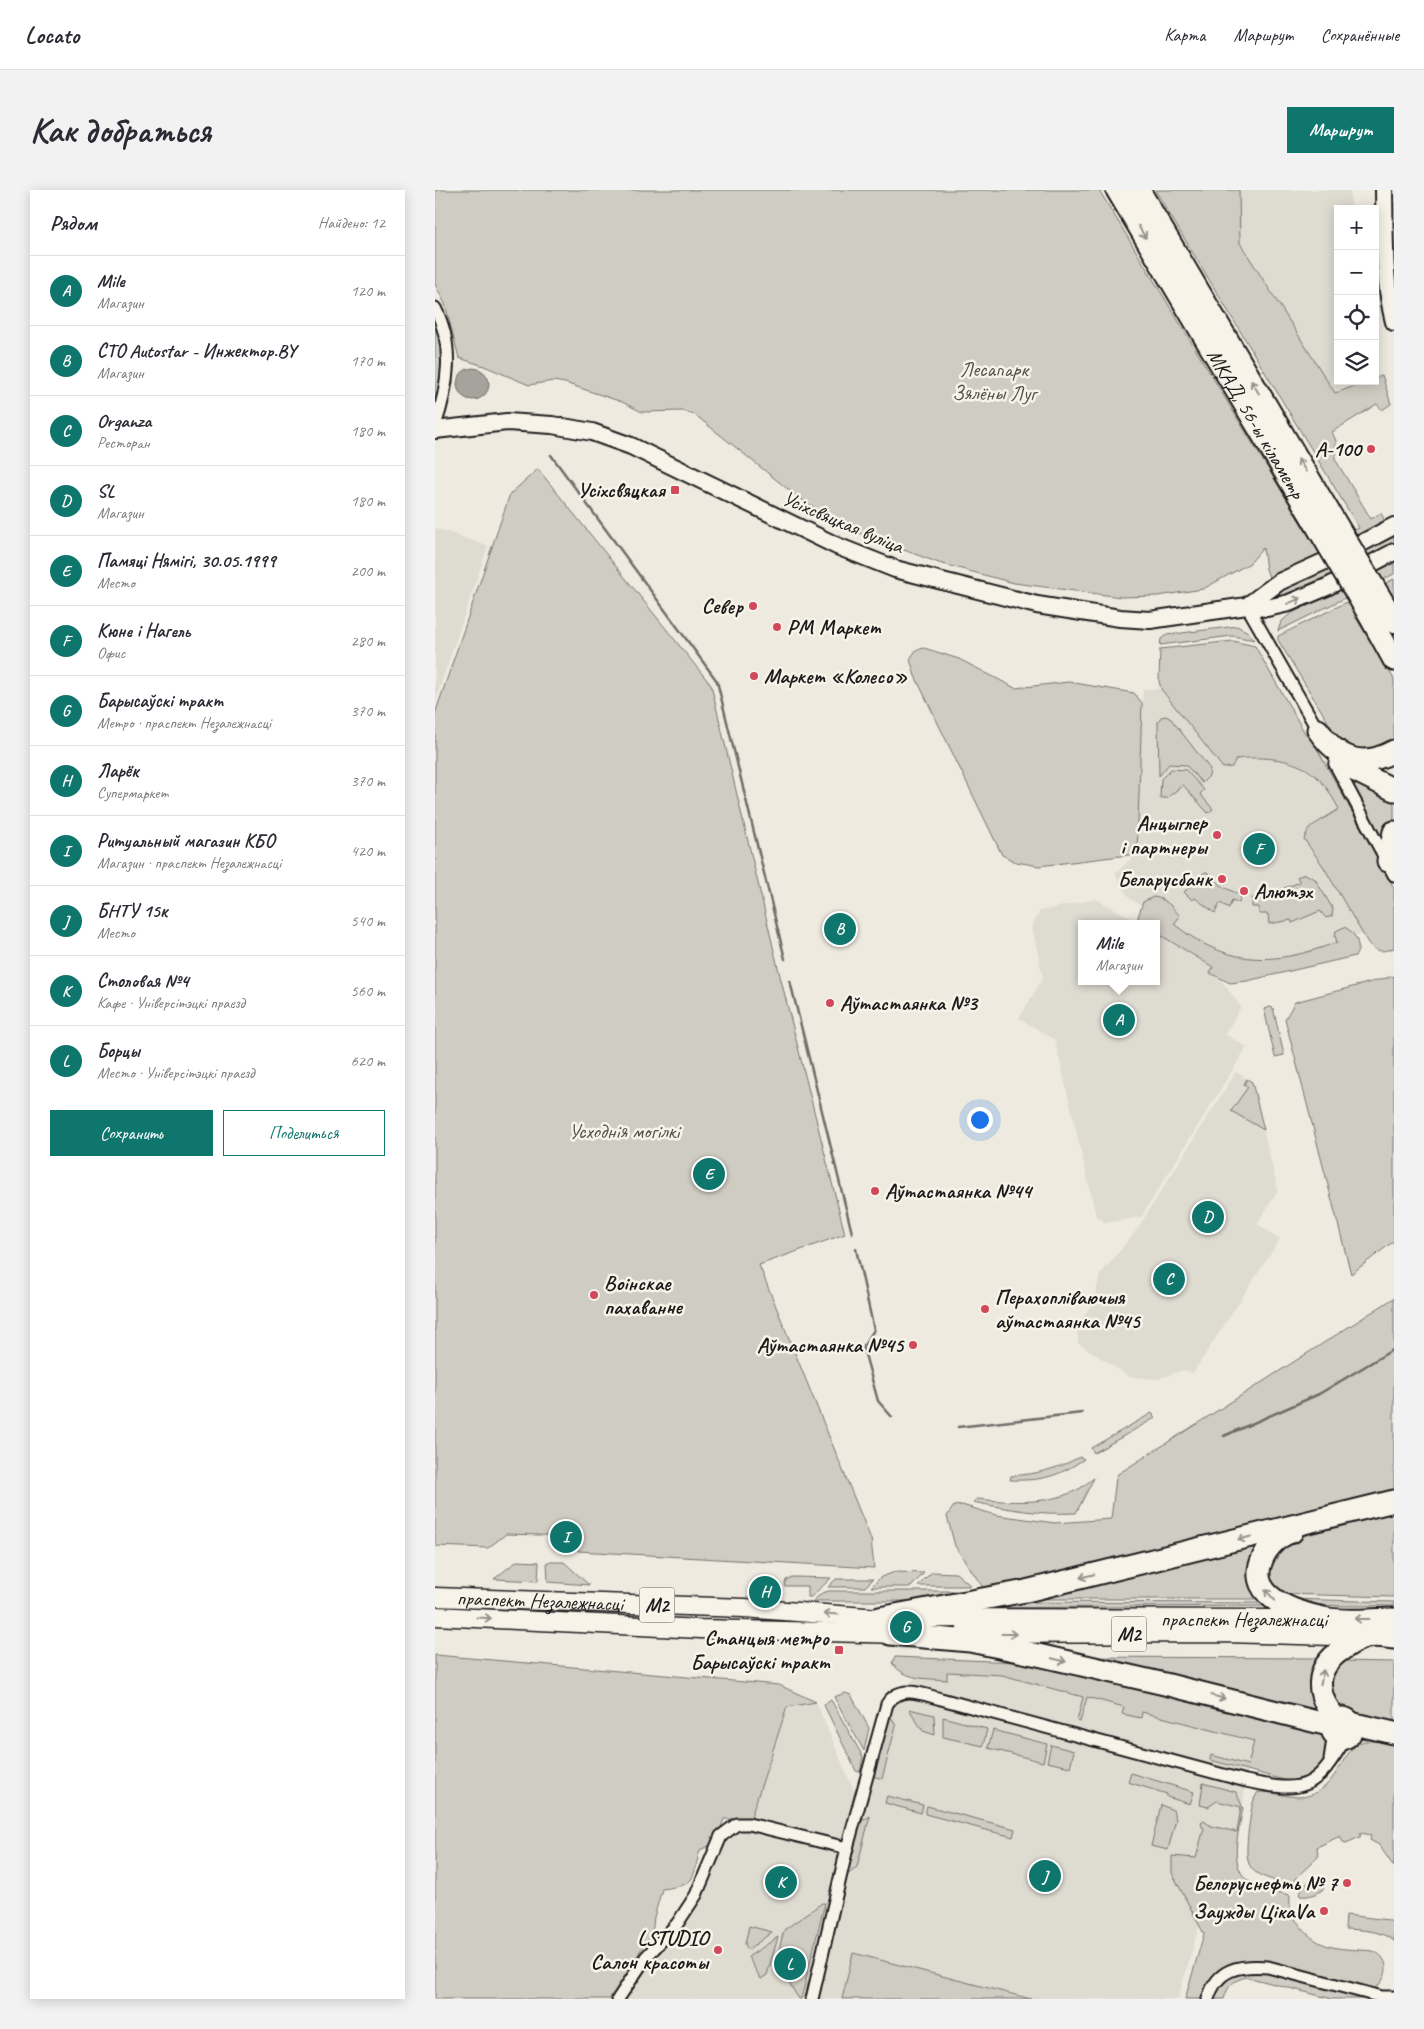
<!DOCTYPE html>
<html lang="ru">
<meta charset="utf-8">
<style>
:root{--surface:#fff;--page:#f2f2f3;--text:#2b2b33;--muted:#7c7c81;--line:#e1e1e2;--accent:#0f766e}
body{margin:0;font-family:Caveat,sans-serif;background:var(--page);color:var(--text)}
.controls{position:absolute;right:15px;top:15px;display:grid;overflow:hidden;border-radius:0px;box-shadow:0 2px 12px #0003}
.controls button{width:45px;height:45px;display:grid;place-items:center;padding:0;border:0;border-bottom:1px solid var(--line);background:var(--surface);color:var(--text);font:25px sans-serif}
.you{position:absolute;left:544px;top:929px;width:18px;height:18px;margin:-12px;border:4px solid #fff;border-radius:50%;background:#1a73e8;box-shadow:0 0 0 8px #1a73e833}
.badge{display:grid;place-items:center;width:32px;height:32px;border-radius:50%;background:var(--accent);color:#fff;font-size:16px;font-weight:700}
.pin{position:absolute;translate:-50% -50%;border:2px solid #fff;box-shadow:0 1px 5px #0006}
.popup{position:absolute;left:643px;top:730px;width:82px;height:65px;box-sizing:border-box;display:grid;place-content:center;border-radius:0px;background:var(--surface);filter:drop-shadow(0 1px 4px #0005);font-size:16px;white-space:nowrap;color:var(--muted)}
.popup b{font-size:19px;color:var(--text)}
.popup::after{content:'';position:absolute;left:50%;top:100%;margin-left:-10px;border:10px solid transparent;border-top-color:var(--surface)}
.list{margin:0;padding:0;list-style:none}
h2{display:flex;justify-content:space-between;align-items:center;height:65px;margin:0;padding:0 20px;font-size:21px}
h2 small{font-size:16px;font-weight:400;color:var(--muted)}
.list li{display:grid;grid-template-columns:32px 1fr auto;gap:15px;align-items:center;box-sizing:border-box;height:70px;padding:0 20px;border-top:1px solid var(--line)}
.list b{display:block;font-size:19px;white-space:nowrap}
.list p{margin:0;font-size:16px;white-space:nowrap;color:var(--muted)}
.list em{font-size:16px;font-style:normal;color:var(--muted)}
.actions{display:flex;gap:10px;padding:15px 20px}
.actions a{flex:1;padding:11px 0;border:1px solid var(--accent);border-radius:0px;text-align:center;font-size:18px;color:var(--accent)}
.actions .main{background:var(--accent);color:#fff}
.icon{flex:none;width:28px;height:28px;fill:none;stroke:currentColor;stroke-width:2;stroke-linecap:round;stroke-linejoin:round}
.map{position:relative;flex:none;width:959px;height:1809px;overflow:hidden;border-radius:0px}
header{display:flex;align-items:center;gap:30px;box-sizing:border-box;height:70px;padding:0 25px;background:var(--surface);border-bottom:1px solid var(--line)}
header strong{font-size:24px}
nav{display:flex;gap:28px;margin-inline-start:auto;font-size:18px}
.intro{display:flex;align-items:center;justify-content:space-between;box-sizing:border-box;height:120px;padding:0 30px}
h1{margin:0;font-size:35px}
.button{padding:12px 22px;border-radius:0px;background:var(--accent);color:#fff;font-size:18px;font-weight:700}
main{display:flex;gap:30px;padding:0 30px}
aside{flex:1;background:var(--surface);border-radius:0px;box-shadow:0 2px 12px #0003}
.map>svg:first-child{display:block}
.built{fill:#dedbd1}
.green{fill:#cfccc3;stroke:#767470}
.water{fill:#a6a39d;stroke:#6f6d69}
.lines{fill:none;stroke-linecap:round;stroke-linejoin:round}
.stream{stroke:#6f6d69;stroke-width:2.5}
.street-casing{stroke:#1c1c1c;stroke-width:15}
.secondary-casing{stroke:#1c1c1c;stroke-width:20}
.primary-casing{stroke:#1c1c1c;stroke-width:21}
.highway-casing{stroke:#1c1c1c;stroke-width:25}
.street{stroke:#f7f3e8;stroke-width:11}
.secondary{stroke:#f7f3e8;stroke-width:16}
.primary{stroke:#f7f3e8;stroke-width:18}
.highway{stroke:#f7f3e8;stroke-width:21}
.highway-bridge-casing{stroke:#1c1c1c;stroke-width:25;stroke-linecap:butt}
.highway-bridge{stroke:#f7f3e8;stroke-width:21}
.oneway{stroke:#94928c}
.poi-dot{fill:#d1495b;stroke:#f7f3e8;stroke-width:2}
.labels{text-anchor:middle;stroke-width:5;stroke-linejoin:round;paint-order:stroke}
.shield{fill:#f7f3e8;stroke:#5e5c59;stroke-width:1}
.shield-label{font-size:20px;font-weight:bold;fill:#1c1c1c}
.park-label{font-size:21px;fill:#52514e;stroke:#f7f3e8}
.street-label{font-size:21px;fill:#1c1c1c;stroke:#f7f3e8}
.poi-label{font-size:21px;font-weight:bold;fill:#1c1c1c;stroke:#f7f3e8;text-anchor:end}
</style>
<header>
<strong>Locato</strong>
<nav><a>Карта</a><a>Маршрут</a><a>Сохранённые</a></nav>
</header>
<div class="intro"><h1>Как добраться</h1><a class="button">Маршрут</a></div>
<main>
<aside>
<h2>Рядом<small>Найдено: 12</small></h2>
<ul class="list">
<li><span class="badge">A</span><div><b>Mile</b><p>Магазин</p></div><em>120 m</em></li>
<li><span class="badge">B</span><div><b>СТО Autostar - Инжектор.BY</b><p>Магазин</p></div><em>170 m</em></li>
<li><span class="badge">C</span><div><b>Organza</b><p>Ресторан</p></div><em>180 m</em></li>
<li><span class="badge">D</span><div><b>SL</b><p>Магазин</p></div><em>180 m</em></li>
<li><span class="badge">E</span><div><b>Памяці Нямігі, 30.05.1999</b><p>Место</p></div><em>200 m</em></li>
<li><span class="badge">F</span><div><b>Кюне і Нагель</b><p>Офис</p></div><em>280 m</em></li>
<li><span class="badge">G</span><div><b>Барысаўскі тракт</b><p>Метро · праспект Незалежнасці</p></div><em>370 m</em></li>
<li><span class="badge">H</span><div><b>Ларёк</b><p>Супермаркет</p></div><em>370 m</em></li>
<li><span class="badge">I</span><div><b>Ритуальный магазин КБО</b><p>Магазин · праспект Незалежнасці</p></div><em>420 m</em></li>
<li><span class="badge">J</span><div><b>БНТУ 15к</b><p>Место</p></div><em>540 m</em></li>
<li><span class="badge">K</span><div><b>Столовая №4</b><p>Кафе · Універсітэцкі праезд</p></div><em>560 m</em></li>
<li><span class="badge">L</span><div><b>Борцы</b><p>Место · Універсітэцкі праезд</p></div><em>620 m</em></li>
</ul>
<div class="actions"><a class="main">Сохранить</a><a>Поделиться</a></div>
</aside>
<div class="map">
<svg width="959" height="1809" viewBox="0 0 959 1809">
<rect width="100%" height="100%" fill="#eeeae0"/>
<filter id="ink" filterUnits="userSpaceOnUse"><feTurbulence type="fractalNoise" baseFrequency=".02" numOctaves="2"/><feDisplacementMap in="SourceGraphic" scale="10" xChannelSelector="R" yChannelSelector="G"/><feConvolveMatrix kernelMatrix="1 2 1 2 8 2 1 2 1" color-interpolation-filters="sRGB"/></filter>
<g filter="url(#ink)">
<g class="built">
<polygon points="804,0 915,0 916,19 903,19 903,191 914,191 900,203 805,53"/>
<polygon points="0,338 53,356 0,511"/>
<polygon points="708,499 726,499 788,578 795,578 800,575 801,569 837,569 863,576 885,589 904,619 874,638 867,650 873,645 931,742 874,763 848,769 824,770 799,767 776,758 756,748 694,708 680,684 701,664"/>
<polygon points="661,709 707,734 646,734 646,791 722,791 722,743 779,778 775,783 787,791 806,817 790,844 812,857 706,1027 671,1033 661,1026 620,850 584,828 608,788 597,736 605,721"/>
<polygon points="801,882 817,892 843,1001 822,1034 845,1049 758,1183 748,1180 723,1189 695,1187 643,1153 642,1137 659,1110 665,1085 701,1041"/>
<polygon points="485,1481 567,1485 820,1551 811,1591 802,1651 763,1740 743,1809 183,1809 236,1740 286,1646 314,1634 352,1517 381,1512 424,1613 449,1525"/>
</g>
<g class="green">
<polygon points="0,0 664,0 881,358 924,338 720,0 804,0 805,53 900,203 933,191 940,191 940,188 947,185 956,214 947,220 942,214 897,242 901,251 900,269 936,329 946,323 951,334 885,366 834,387 831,379 828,358 815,373 768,399 723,406 686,407 579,393 504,373 428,345 394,328 359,304 259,224 248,221 207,222 187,212 130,193 118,191 94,195 49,176 24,168 10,114 0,94"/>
<path d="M0,131C11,157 6,187 0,214Z"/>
<polygon points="103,279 276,495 345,786 410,1044 324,1075 436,1349 439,1378 143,1361 144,1350 138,1346 71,1344 53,1358 0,1356 0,524 75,304"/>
<polygon points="959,347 959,354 945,362 839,410 837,409 838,405"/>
<polygon points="959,373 959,384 843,441 846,432 855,424"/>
<polygon points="959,389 959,406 919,425 959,489 959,555 949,561 909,558 843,450 843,446"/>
<polygon points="802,436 813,442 820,450 797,446 725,455 726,449 731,445"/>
<path d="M798,451L820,456L871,545L874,544L959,698V758C948,762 941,763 933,753L888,676L869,649L874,638L904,619C898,609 893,598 885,590C864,568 829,566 801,569L797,577L788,578L726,499L724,491L725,459Z"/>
<polygon points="489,458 524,469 580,498 634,492 699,503 707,513 702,664 604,676 581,672 567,665 480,486 475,469 481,460"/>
<polygon points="731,526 736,529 775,579 774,586 767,593 751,575 734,574 724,586 723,532 726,527"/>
<polygon points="736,579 751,580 769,600 765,604 778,619 773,623 748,595 732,608 725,608 726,589"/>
<polygon points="908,580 959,603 959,631 948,649"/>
<polygon points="770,682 772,682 788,697 806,705 804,713 797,710 794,718 785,713 780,723 760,708 757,710 749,702"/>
<polygon points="870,684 880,689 898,719 897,726 891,728 885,721 857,733 856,730 834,734 833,724 824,724 824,717 817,717 817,708 839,708 839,702 865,692 862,687"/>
<path d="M718,707C731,708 737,717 745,726L739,734C793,777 840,776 902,752L900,746L901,741L909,737C920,742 928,757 920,766L812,791L795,793L775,783L778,777L722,743V734C714,734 705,736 703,727L708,712Z"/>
<polygon points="959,786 959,1051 916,1084 850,829 860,812"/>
<polygon points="835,817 838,818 849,865 840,867 829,819"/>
<polygon points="812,889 817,892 829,940 796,921 813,897 809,894"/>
<polygon points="959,1108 959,1306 553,1405 520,1356 512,1326 519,1316 527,1315 561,1325 620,1333 676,1329 681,1288 683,1284"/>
<polygon points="717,1223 720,1228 659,1263 656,1258"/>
<path d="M645,1267L649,1269C623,1287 606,1291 575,1290L576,1286C602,1284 622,1279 645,1267Z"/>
<path d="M659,1288L641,1323C605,1325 572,1319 538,1312L542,1309C574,1312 610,1315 640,1301C647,1298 653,1292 659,1288Z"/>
<polygon points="959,1322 959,1407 847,1404 832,1386 834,1365 858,1345"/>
<polygon points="823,1355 818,1363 817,1371 832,1409 557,1409"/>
<polygon points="82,1371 104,1372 103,1391 59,1389"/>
<polygon points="112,1372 129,1372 154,1395 113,1392"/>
<polygon points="460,1382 489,1383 476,1397 436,1397 446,1387"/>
<polygon points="497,1382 521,1383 536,1396 483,1396"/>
<polygon points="357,1387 359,1387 396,1388 376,1407 373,1407 373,1396 349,1396 351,1390"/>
<polygon points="401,1389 438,1389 430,1397 393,1397"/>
<polygon points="394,1401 538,1401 475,1411 378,1411 387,1403"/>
<path d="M856,1409L959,1412V1416C928,1415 885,1419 856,1409Z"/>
<polygon points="555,1412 837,1413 842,1416 516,1418"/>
<path d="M0,1465L344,1495L381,1512L352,1517L315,1630L289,1629L280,1653L265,1660C256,1693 262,1694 227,1699L219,1727L217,1746L209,1754L178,1809H0Z"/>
<path d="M460,1467L605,1473L883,1541L890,1546L894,1555L892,1568L881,1581L872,1588L853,1591L775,1570L776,1565L813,1575L819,1551L707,1522L706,1528L687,1524L689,1517L652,1507L645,1532L642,1531L648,1507L567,1485L512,1482V1490C491,1488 471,1491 457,1473Z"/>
<polygon points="626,1467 888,1468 889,1527"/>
<polygon points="902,1471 959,1472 959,1540 909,1527 891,1502"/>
<polygon points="410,1503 416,1505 434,1538 429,1561 399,1507"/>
<polygon points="396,1510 428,1567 425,1582 421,1581 389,1515"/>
<polygon points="474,1519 499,1525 500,1545 488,1541"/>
<polygon points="453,1521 461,1536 447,1589 438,1586"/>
<polygon points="508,1527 552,1539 548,1556 508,1547"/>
<polygon points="558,1540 612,1554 608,1572 553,1558"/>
<path d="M929,1551H943L959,1555V1677L944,1655L935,1650L936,1645L926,1643L925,1647L911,1653L908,1652L905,1646L882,1657L883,1667L864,1685L857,1695C813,1684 808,1682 814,1636C816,1624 816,1612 823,1602C841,1601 859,1611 876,1605C905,1594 906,1559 929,1551Z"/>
<polygon points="616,1555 639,1561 635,1577 612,1572"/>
<polygon points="696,1583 759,1602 755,1614 732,1607 732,1604 693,1592"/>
<path d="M768,1593L801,1602L808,1618C804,1641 791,1680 818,1694C829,1700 843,1702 855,1705C854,1717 856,1725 864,1734C884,1762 907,1758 938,1761C959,1769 952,1794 935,1801L831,1773L788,1778L777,1789L766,1809H750L769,1744L737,1683V1666L761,1668L769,1638L767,1637L766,1633L769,1631L776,1636L802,1642L806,1617L782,1611L773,1617L765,1615Z"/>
<polygon points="452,1606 488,1615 486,1623 450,1613"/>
<polygon points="726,1615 738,1620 741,1629 733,1660 716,1656"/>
<polygon points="492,1616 580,1639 578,1647 490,1624"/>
<polygon points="435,1626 422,1677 410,1687 424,1633"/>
<path d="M878,1687L884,1688L890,1696C886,1704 874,1707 865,1706L866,1700Z"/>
<polygon points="387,1713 390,1713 366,1809 364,1809 341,1772 349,1740"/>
<path d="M911,1725L954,1730L959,1735V1751C946,1740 926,1740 910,1739Z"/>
<polygon points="314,1736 337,1742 313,1760 310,1754"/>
<polygon points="343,1747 332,1785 326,1789 313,1767"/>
<polygon points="418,1763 596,1809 407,1809"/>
<path d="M831,1781L931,1809H897L812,1787C798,1790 793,1795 789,1809H779C788,1780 805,1782 831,1781Z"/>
</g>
<circle class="water" cx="38" cy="194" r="16"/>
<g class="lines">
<g class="stream">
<polyline points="116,265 282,491 350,769"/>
<polyline points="355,791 417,1043"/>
<polyline points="421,1059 439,1140 428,1157 443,1211 457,1227"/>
<polyline points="523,1237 647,1223"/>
<polyline points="789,1246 884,1204 959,1159"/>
</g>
<g class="street-casing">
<g id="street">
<path d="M0,118C20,156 13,197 0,236"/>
<polyline points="812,416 885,544"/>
<polyline points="900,574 959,685"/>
<polyline points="895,1569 899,1543"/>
<polyline points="183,1809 211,1767 242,1734 261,1705 286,1646 302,1634 314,1634 412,1658"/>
<path d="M377,1809L412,1658L452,1514C465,1494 487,1504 506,1509L811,1591C872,1604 880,1599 912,1546"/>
<path d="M773,1809C782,1778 804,1775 833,1777L947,1807H959"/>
</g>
</g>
<g class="secondary-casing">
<g id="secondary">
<path d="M949,0C950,44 948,90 959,132"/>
<polyline points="0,240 72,232 117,235 157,242 196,256 402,356 460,379 602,415 685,428 715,430 812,416 832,418 854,413 892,397 959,362"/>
<polyline points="812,416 844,392 908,363 959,336"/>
</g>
</g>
<g class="primary-casing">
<g id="primary">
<path id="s1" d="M0,1407L309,1418L444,1428L877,1429"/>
<polyline points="0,1426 266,1439 468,1444"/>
<polyline points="529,1444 791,1443 933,1447"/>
</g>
</g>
<g class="highway-casing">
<g id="highway">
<path id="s2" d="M682,0L873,321"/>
<polyline points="704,0 888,312"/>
<polyline points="949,414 959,432"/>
<polyline points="933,423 959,470"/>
<path d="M883,540C903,569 926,579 959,561"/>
<polyline points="905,573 959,600"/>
<polyline points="953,671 959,642"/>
<path d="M857,1342C843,1346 832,1357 827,1370C810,1409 866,1424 894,1429C914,1432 938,1429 959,1429"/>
<polyline points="444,1428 591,1401 959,1311"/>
<polyline points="455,1444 535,1451 603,1465 734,1495 898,1536"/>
<circle cx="907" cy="1538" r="10"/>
<path d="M902,1530C880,1506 878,1478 908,1459C915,1454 923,1449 932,1447C940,1445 951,1447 959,1448"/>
<polyline points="915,1533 959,1543"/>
</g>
</g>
<use href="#street" class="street"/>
<use href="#secondary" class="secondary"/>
<use href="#primary" class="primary"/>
<use href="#highway" class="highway"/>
<g class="highway-bridge-casing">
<g id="highway-bridge">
<polyline points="888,312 949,414"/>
<polyline points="873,321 933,423"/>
</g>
</g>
<use href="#highway-bridge" class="highway-bridge"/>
</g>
<defs><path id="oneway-shaft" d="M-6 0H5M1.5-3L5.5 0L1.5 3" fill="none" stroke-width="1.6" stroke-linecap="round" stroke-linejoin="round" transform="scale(1.25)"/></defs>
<g class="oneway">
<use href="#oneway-shaft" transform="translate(707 42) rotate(59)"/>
<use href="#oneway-shaft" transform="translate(820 197) rotate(-121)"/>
<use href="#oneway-shaft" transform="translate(867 275) rotate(-121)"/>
<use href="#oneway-shaft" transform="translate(859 411) rotate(-22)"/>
<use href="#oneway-shaft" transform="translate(810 1348) rotate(166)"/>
<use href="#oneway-shaft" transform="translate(652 1386) rotate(166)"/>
<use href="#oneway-shaft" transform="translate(835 1405) rotate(-133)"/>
<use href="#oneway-shaft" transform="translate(396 1424) rotate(-176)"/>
<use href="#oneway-shaft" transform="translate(49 1428) rotate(3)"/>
<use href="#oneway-shaft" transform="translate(927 1429) rotate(180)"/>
<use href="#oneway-shaft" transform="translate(574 1444)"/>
<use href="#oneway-shaft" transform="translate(624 1470) rotate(14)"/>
<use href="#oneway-shaft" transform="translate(887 1487) rotate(-79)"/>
<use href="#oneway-shaft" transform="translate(783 1507) rotate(14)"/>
</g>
</g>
<g class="poi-dot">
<circle cx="936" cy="259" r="5"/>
<rect x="235" y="295" width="10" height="10" rx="2.5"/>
<circle cx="318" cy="416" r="5"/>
<circle cx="342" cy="437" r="5"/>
<circle cx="319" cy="486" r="5"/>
<circle cx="782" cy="645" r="5"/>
<circle cx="787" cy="689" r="5"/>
<circle cx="809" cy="701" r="5"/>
<circle cx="395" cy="813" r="5"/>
<circle cx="440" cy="1001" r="5"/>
<circle cx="159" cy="1105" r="5"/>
<circle cx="550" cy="1119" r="5"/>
<circle cx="478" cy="1155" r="5"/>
<rect x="399" y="1455" width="10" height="10" rx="2.5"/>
<circle cx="912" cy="1693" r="5"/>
<circle cx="889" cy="1721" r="5"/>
<circle cx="283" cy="1760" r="5"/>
</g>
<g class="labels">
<g class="shield">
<rect x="204.5" y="1397.5" width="35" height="35" rx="4"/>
<rect x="676.5" y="1426.5" width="35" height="35" rx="4"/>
</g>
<g class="shield-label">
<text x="222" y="1422">М2</text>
<text x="694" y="1451">М2</text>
</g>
<g class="park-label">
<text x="559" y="186">Лесапарк<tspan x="559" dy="24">Зялёны Луг</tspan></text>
<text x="189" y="948">Усходнія могілкі</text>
</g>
<g class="street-label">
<text dy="7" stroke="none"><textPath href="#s2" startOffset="272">МКАД, 56-ы кіламетр</textPath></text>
<text transform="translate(408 332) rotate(23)" y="7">Усіхсвяцкая вуліца</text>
<text dy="7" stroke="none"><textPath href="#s1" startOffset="105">праспект Незалежнасці</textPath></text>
<text x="809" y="1436">праспект Незалежнасці</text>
</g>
<g class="poi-label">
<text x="926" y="266">A-100</text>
<text x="230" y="307">Усіхсвяцкая</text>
<text x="308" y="423">Север</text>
<text x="352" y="444" text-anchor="start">РМ Маркет</text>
<text x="329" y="493" text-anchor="start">Маркет «Колесо»</text>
<text x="772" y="640">Анцыглер<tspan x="772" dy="24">і партнеры</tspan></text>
<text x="777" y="696">Беларусбанк</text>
<text x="819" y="708" text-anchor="start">Алютэх</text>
<text x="405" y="820" text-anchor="start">Аўтастаянка №3</text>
<text x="450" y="1008" text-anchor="start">Аўтастаянка №44</text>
<text x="169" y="1100" text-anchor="start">Воінскае<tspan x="169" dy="24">пахаванне</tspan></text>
<text x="560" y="1114" text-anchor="start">Перахопліваючыя<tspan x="560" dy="24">аўтастаянка №45</tspan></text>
<text x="468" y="1162">Аўтастаянка №45</text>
<text x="394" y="1455">Станцыя метро<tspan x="394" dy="24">Барысаўскі тракт</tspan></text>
<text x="902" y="1700">Белоруснефть № 7</text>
<text x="879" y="1728">Заужды ЦікаVа</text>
<text x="273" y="1755">LSTUDIO<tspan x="273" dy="24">Салон красоты</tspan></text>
</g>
</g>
</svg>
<div class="controls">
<button>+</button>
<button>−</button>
<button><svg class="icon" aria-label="locate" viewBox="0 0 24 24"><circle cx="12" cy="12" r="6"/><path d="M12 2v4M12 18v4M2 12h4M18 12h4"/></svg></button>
<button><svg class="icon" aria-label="layers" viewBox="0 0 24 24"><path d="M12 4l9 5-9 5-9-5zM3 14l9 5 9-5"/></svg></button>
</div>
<div class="you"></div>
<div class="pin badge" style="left:684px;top:830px">A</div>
<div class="popup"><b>Mile</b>Магазин</div>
<div class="pin badge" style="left:405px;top:739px">B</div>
<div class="pin badge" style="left:734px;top:1089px">C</div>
<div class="pin badge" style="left:773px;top:1027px">D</div>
<div class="pin badge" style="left:274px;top:984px">E</div>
<div class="pin badge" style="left:824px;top:659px">F</div>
<div class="pin badge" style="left:471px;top:1437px">G</div>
<div class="pin badge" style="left:330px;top:1402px">H</div>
<div class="pin badge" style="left:131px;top:1347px">I</div>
<div class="pin badge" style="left:610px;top:1686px">J</div>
<div class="pin badge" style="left:346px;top:1692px">K</div>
<div class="pin badge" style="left:355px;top:1774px">L</div>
</div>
</main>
